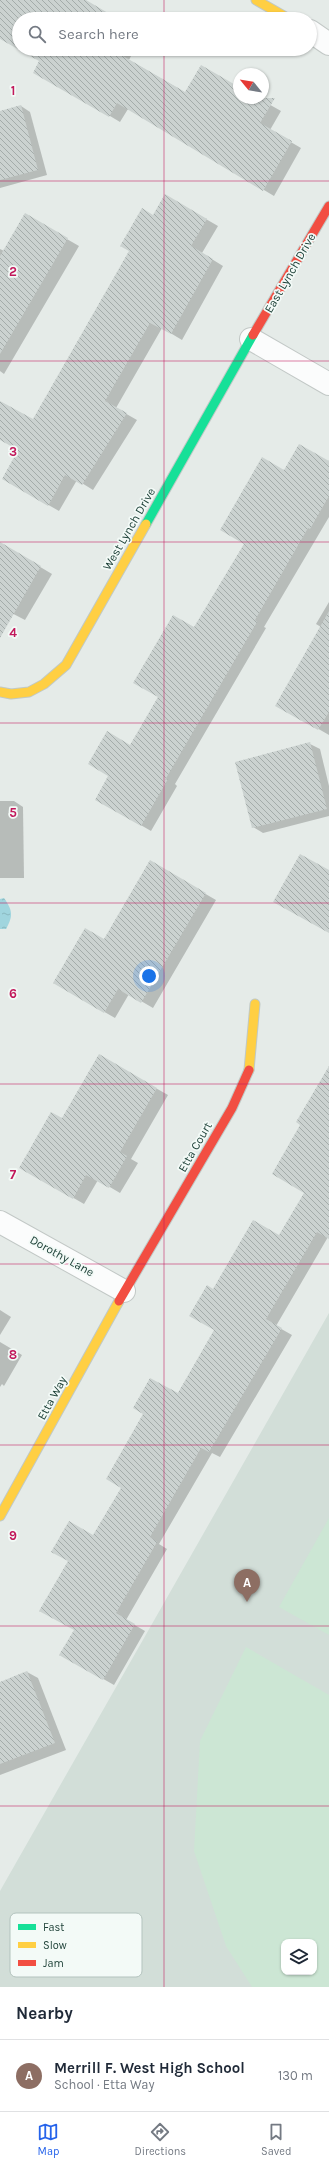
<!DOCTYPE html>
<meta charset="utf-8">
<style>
:root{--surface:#fff;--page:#f6f6f7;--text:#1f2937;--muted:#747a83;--line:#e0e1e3;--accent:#2563eb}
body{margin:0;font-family:Karla,sans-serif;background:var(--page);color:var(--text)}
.controls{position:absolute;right:12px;bottom:12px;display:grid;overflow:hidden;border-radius:8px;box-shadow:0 1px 3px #0004}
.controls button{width:36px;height:36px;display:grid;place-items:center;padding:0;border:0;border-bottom:1px solid var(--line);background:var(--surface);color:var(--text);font:20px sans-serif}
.compass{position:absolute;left:233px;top:68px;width:36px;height:36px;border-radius:50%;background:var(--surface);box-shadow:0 1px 3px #0004;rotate:300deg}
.you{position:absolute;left:149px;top:976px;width:14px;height:14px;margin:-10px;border:3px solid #fff;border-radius:50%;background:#1a73e8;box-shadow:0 0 0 6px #1a73e833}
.badge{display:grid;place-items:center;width:26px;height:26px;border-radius:50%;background:var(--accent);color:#fff;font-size:13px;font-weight:700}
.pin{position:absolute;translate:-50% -33px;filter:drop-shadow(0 1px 2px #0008)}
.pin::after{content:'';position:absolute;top:21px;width:14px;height:12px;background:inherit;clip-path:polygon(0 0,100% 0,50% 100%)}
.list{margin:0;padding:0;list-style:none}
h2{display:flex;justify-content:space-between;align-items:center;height:52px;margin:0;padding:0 16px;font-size:17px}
h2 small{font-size:13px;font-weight:400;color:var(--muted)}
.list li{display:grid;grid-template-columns:26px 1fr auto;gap:12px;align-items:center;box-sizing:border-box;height:72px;padding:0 16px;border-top:1px solid var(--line)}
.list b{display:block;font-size:15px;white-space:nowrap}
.list p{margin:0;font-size:13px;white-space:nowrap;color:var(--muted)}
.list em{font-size:13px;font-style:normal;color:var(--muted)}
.icon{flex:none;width:22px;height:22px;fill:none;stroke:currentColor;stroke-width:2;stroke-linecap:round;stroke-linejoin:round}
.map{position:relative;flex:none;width:329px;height:1987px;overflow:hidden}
.search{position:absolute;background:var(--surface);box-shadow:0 1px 3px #0004;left:12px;right:12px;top:12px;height:44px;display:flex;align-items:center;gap:10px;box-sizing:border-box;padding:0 14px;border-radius:22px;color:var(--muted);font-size:15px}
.sheet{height:124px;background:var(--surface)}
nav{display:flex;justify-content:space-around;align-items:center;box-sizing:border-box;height:56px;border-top:1px solid var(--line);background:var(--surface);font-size:11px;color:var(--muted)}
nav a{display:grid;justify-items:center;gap:2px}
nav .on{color:var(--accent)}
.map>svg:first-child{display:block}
.built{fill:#d2ded8;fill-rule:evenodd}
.park{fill:#cce6d4;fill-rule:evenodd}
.water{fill:url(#water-ripples)}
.shadow{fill:#0003}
.building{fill:url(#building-back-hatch)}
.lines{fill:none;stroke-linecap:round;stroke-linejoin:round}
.street-casing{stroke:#c2c8c6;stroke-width:24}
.fast-casing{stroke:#c0c9c6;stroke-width:11}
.slow-casing{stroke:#c0c9c6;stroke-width:11}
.jam-casing{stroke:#c0c9c6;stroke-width:11}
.street{stroke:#fbfcfc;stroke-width:22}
.fast{stroke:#16e098;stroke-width:9}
.slow{stroke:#ffcf43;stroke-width:9}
.jam{stroke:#f24e42;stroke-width:9}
.grid{fill:none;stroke:#c2185b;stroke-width:1;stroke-opacity:0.55}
.labels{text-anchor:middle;stroke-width:3.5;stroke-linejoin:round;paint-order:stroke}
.street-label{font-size:12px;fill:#1f4239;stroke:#f3faf7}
.key{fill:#f3faf7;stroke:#b3c3be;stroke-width:1}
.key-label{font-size:11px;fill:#1f4239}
.grid-label{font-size:13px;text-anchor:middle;font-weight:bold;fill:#c2185b;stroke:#f3faf7;stroke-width:3.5;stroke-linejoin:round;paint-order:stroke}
</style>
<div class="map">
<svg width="329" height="1987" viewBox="0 0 329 1987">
<defs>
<pattern id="water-ripples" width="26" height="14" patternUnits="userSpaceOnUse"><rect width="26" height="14" fill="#a0d5de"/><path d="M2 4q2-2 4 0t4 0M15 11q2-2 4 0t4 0" fill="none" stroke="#89b8bf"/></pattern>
<pattern id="building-back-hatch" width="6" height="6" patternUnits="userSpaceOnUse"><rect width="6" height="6" fill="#cbd2d0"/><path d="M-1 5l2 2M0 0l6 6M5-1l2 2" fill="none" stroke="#a4acaa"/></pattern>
</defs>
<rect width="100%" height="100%" fill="#e5ebe8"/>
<path class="built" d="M329,1313V1987H0V1891ZM284,1942H314V1972H284Z"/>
<g class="park">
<polygon points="329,1518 329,1635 279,1607"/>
<path d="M246,1647L329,1695V1987H252L226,1946L194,1851L200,1741ZM284,1942H314V1972H284Z"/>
</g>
<path class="water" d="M4,898C13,911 13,916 6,929H0V899Z"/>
<g class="shadow">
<polygon points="0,0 83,0 117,19 19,19 19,48 0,38"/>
<polygon points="20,49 123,49 132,54 129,60 186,93 239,87 239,98 258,98 281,111 270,130 301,148 274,196 128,109 120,122 110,116 38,75 41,61"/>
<polygon points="21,106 30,112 47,175 0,188 0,112"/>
<polygon points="166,196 218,226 202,253 223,266 182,340 162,328 116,408 137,420 93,490 77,480 59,511 3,479 19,450 0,439 0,429 33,421"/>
<polygon points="25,215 79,246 4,374 0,371 0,249 4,251"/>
<polygon points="329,462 329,517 264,627 266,628 175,784 177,786 151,831 96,799 131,746 159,696 195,628 245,543 285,471"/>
<polygon points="0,543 52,574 25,620 0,607"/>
<polygon points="329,602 329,735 277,705 321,627 316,624"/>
<polygon points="310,744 320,749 329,786 329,816 263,833 253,827"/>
<polygon points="0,801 14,801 23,807 24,878 0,878"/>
<polygon points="150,862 216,900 153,1008 129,994 115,1018 54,983 105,941"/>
<polygon points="99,1056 168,1095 131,1159 138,1163 120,1193 98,1180 84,1204 20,1167 62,1120"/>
<polygon points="329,1099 329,1238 328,1237 276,1326 292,1335 220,1457 212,1453 159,1544 167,1549 126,1620 145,1631 114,1685 61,1655 75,1630 94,1537 215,1330 214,1290 280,1237 305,1192"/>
<polygon points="0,1310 11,1317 0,1335"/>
<polygon points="0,1342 22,1355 4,1386 2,1384 0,1387"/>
<polygon points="27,1672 38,1678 66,1750 0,1775 0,1683"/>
</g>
<g class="building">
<polygon points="0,0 86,0 108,13 104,19 19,19 19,49 111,49 185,92 201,65 239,87 239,98 275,98 260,123 292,141 263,191 117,103 109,117 33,73 39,61 0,39"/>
<polygon points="21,105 38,170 0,180 0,111"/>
<polygon points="165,194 207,219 191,246 213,259 171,334 150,323 105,401 127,413 82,485 65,475 48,506 2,479 18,450 0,440 0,401 33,419 129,251 120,246 142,208 153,215"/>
<polygon points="25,213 68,238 0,354 0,256"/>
<polygon points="299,444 329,461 329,496 310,529 308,528 255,620 257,622 165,780 168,779 141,826 95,800 108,776 88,764 107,731 130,745 158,697 133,683 173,615 194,627 244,544 220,530 262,457 284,470"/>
<polygon points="0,542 41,566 0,638"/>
<polygon points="329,611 329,712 318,730 275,706"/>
<polygon points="310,742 327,809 252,828 235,762"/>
<polygon points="300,854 329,870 329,933 273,902"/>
<polygon points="150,860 206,893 141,1003 118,989 104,1013 53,983 85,928 104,939"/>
<polygon points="99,1054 157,1088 120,1152 127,1156 109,1188 86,1175 73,1199 19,1168 51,1112 62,1118"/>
<polygon points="329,1066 329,1239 317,1232 266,1319 282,1328 209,1452 201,1448 150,1537 157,1542 116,1613 135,1624 103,1680 59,1655 74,1630 39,1611 68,1561 51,1552 69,1521 93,1535 121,1488 106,1479 143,1414 133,1408 150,1378 178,1393 214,1330 189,1316 207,1285 213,1289 253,1220 279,1235 304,1193 272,1174 300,1125 296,1122"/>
<polygon points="27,1671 55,1743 0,1764 0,1682"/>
</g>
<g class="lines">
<g class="street-casing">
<g id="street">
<polyline points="310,31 329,44"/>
<polyline points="251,339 329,384"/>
<polyline points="0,1222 124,1291"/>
</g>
</g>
<g class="fast-casing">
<polyline id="fast" points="146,524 253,335"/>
</g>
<g class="slow-casing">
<g id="slow">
<polyline points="256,0 289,19"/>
<polyline points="0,692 11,694 29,692 44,684 66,665 146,524"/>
<polyline points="249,1070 255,1004"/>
<polyline points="0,1516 119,1301"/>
</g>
</g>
<g class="jam-casing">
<g id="jam">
<polyline points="253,335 329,206"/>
<polyline points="119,1301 232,1108 249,1070"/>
</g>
</g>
<use href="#street" class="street"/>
<use href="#fast" class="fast"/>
<use href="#slow" class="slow"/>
<use href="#jam" class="jam"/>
</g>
<path class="grid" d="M164,0V19M164,49V1987M0,181H329M0,361H329M0,542H329M0,723H329M0,903H329M0,1084H329M0,1264H329M0,1445H329M0,1626H329M0,1806H329"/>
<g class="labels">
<g class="street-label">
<text transform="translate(290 273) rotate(-60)" y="4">East Lynch Drive</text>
<text transform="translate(129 529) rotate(-60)" y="4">West Lynch Drive</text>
<text transform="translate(195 1147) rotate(-60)" y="4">Etta Court</text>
<text transform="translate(62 1256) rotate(29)" y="4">Dorothy Lane</text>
<text transform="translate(52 1398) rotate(-61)" y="4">Etta Way</text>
</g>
</g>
<rect x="10" y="1913" width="132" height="64" rx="6" class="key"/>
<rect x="18" y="1924" width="18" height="6" fill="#16e098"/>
<rect x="18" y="1942" width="18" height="6" fill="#ffcf43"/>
<rect x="18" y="1960" width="18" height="6" fill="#f24e42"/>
<g class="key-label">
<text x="43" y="1931">Fast</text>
<text x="43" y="1949">Slow</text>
<text x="43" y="1967">Jam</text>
</g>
<g class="grid-label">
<text x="13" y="95">1</text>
<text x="13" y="276">2</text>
<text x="13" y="456">3</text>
<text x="13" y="637">4</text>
<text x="13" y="817">5</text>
<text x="13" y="998">6</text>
<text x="13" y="1179">7</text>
<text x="13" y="1359">8</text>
<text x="13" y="1540">9</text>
</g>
</svg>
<div class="controls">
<button><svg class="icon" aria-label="layers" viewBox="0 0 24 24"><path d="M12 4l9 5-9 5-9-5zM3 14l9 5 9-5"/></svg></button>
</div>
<svg class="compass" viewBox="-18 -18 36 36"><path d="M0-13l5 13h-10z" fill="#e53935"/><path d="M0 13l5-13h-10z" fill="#747a83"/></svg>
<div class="you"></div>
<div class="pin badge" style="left:247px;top:1602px;background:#8d6e63">A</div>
<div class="search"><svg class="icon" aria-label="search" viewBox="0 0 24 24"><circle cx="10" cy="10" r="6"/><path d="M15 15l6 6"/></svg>Search here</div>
</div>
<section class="sheet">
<h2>Nearby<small></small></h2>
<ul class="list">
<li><span class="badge" style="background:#8d6e63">A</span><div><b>Merrill F. West High School</b><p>School · Etta Way</p></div><em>130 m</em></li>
</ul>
</section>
<nav>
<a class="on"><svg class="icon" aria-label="map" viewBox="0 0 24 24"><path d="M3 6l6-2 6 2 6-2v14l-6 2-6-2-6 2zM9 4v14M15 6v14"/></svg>Map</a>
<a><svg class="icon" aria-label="directions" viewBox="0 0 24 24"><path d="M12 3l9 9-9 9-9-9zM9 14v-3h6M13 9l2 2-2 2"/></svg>Directions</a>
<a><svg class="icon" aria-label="saved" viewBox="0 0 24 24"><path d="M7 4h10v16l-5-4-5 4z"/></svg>Saved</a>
</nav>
